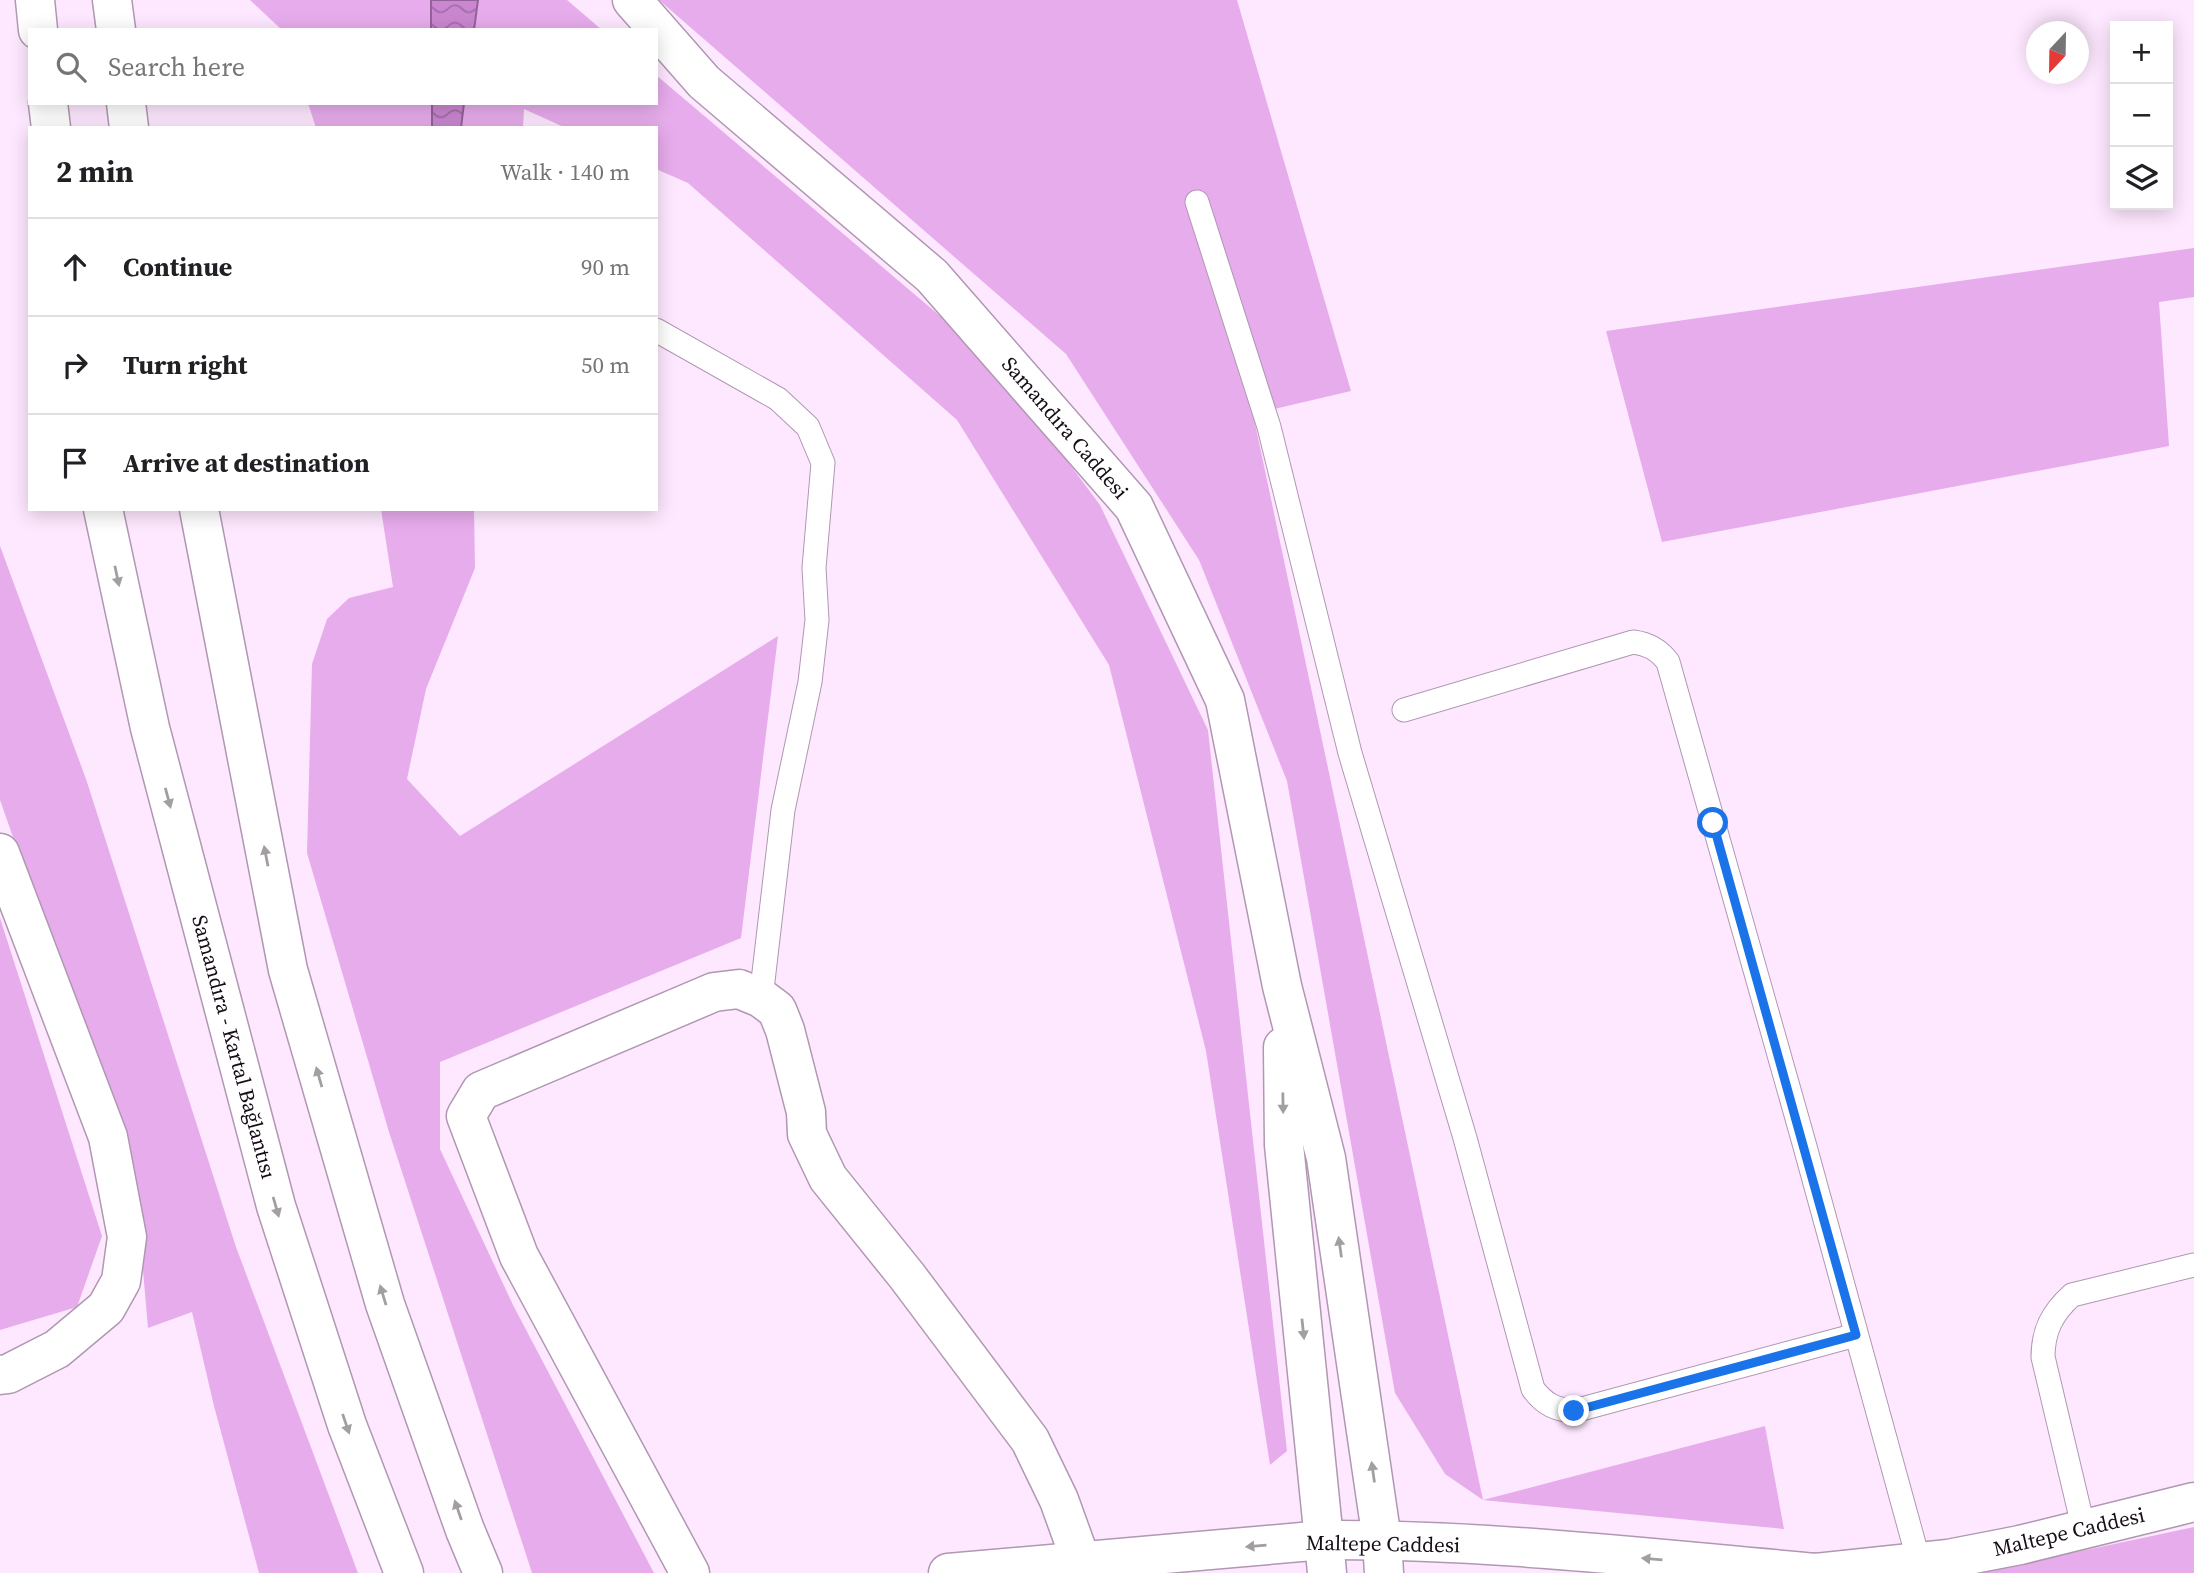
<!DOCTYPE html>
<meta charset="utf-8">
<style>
:root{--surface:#fff;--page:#f6f6f6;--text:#202124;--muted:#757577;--line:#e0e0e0}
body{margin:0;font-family:"Source Serif 4",serif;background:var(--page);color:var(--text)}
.controls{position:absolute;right:21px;top:21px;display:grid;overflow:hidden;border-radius:0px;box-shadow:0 4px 18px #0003}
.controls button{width:63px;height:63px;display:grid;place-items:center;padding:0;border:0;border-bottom:2px solid var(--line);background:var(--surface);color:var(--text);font:35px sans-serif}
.compass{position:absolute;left:2026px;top:21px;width:63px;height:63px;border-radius:50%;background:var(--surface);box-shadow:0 4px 18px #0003;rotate:202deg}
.stop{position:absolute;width:21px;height:21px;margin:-16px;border:5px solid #1a73e8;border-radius:50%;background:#fff}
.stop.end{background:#1a73e8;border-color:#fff;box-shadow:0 2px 7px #0008}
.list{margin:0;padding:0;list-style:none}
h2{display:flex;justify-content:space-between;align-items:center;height:91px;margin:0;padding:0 28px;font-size:30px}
h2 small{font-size:23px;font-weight:400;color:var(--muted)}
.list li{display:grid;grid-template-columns:46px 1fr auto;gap:21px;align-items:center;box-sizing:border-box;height:98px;padding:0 28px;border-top:2px solid var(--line)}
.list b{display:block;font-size:26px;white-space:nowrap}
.list em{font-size:23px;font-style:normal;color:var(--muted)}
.icon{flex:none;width:38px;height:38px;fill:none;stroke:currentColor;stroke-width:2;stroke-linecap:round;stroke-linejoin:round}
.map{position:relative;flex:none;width:2194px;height:1573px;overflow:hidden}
.search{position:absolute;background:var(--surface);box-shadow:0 4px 18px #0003;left:28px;top:28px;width:630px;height:77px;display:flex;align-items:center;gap:18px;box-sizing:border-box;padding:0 24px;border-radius:0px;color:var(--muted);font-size:26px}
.panel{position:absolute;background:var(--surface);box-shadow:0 4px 18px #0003;left:28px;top:126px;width:630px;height:385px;border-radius:0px}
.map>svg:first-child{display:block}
.green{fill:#e7acec}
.water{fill:url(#water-waves);stroke:#946298;stroke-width:2}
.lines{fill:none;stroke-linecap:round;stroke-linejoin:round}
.service-casing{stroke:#b097b2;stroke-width:25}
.minor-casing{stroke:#b097b2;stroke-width:41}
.tertiary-casing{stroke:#b097b2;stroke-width:41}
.secondary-casing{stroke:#b097b2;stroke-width:41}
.motorway-casing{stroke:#b097b2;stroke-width:41}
.service{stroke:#fff;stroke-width:23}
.minor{stroke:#fff;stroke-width:38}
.tertiary{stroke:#fff;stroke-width:38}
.secondary{stroke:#fff;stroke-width:38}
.motorway{stroke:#fff;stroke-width:38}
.oneway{fill:#a29ea2}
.route{stroke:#1a73e8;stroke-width:9}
.labels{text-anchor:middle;stroke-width:5;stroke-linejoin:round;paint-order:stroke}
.street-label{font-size:21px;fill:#160d17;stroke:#fff}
</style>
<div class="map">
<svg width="2194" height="1573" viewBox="0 0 2194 1573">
<defs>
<pattern id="water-waves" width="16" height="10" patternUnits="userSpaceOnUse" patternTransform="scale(1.75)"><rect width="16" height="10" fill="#ca87d0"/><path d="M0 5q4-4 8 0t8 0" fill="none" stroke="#a36da8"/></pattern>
</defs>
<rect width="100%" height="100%" fill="#fee8ff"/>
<g class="green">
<polygon points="250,0 431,0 431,30 282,30"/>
<polygon points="478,0 567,0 602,30 474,30"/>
<polygon points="659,0 1237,0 1351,391 1253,414 1483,1500 1765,1426 1784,1529 1483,1500 1445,1474 1395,1393 1287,781 1199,560 1066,354"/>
<polygon points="656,75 992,360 1100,505 1208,730 1287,1451 1270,1465 1206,1051 1109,665 957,420 688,183 656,169 656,128 566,128 524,109 523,128 461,128 464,103 656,103"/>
<polygon points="308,103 432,103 432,128 316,128"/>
<polygon points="2194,248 2194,297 2159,302 2169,446 1662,542 1606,331"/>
<polygon points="381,509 474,509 475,568 426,689 407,779 460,836 778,636 741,938 440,1062 440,1149 513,1305 654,1573 532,1573 389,1132 307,853 312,664 327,619 349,598 393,587"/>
<polygon points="0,546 86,779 236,1247 358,1573 259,1573 214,1406 192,1312 148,1328 134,1167 55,957 0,800"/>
<polygon points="0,918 102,1236 77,1307 0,1330"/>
<polygon points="2194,1527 2194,1573 1978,1573"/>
</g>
<g class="water">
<polygon points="431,0 478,0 474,30 431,30"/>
<polygon points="432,103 464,103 461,128 432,128"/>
</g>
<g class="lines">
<g class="service-casing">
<g id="service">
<path d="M1197,202L1269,427L1350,753L1465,1138L1533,1389C1544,1404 1556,1410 1574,1411L1856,1335"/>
<polyline points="656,330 778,399 808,427 823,463 814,568 817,620 810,682 783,810 761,998"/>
<path d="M1404,710L1633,642C1649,644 1659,650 1668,662L1804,1143L1919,1562"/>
<path d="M2084,1530L2043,1357C2043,1331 2052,1313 2072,1295L2194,1265"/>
</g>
</g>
<g class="minor-casing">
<g id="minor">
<polyline points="0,853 108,1137 127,1237 121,1281 106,1308 57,1349 8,1374 0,1375"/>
<polyline points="690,1573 519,1256 466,1116 481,1091 714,992 739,989 761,998 777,1010 785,1030 806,1112 807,1134 828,1178 907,1276 1030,1440 1059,1500 1081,1561"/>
</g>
</g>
<g class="tertiary-casing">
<g id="tertiary">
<polyline points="632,0 704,82 932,276 1134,507 1225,700 1282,986 1326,1158 1382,1540"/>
<polyline points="1283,1047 1284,1145 1324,1540"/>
</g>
</g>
<g class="secondary-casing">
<g id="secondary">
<polyline points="1324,1540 1327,1573"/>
<polyline points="1382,1540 1384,1573"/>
<path d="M948,1573L1324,1540C1488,1539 1654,1559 1818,1573"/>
<polyline points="1816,1573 1948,1559 2020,1545 2194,1502"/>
</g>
</g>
<g class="motorway-casing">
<g id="motorway">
<polyline points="35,0 38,30"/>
<polyline points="112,0 116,30"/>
<polyline points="48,103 51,128"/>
<polyline points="126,103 129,128"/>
<polyline points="103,509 150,728 276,1206 347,1425 404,1573"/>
<polyline points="199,509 288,970 385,1304 465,1530 483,1573"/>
</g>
</g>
<use href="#service" class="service"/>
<use href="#minor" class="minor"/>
<use href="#tertiary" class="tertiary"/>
<use href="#secondary" class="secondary"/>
<use href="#motorway" class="motorway"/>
</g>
<defs><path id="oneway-solid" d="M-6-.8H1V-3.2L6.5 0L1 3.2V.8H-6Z" transform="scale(1.75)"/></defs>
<g class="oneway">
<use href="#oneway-solid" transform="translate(117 576) rotate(78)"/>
<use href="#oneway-solid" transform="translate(168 798) rotate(75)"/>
<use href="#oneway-solid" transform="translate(266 856) rotate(-101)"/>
<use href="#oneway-solid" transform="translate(319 1077) rotate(-106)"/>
<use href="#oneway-solid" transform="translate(1283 1103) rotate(89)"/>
<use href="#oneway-solid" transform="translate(276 1207) rotate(74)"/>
<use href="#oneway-solid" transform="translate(1340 1247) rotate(-98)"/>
<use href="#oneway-solid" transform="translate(383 1295) rotate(-107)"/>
<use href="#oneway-solid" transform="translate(1303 1329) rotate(84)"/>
<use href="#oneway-solid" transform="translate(346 1424) rotate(71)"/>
<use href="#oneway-solid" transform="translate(1373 1472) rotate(-98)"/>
<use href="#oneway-solid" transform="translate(458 1510) rotate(-109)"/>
<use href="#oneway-solid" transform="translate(1256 1546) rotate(175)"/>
<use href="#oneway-solid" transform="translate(1652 1559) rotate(-175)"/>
</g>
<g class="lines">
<polyline class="route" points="1574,1411 1856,1335 1713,823"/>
</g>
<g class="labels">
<g class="street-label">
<text transform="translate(1065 428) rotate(49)" y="7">Samandıra Caddesi</text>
<text transform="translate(234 1047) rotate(75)" y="7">Samandıra - Kartal Bağlantısı</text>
<text transform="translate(2069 1532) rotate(-13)" y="7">Maltepe Caddesi</text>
<text transform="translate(1383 1544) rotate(1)" y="7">Maltepe Caddesi</text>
</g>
</g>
</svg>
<div class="controls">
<button>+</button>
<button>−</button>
<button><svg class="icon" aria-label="layers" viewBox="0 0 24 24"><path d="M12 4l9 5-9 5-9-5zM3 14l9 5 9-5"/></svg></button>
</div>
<svg class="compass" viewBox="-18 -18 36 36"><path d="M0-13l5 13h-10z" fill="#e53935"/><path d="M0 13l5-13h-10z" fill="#757577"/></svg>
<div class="stop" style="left:1713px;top:823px"></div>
<div class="stop end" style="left:1574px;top:1411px"></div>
<div class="search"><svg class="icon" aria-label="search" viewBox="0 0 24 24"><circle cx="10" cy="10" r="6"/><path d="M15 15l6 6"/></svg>Search here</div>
<section class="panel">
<h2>2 min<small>Walk · 140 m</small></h2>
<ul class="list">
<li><svg class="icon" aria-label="ahead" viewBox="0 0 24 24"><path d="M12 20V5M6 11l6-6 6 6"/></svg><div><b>Continue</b></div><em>90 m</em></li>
<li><svg class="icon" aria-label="right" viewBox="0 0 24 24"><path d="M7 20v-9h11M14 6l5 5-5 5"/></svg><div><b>Turn right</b></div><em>50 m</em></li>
<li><svg class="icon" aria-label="arrive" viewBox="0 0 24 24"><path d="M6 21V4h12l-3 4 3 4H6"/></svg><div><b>Arrive at destination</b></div></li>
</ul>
</section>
</div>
